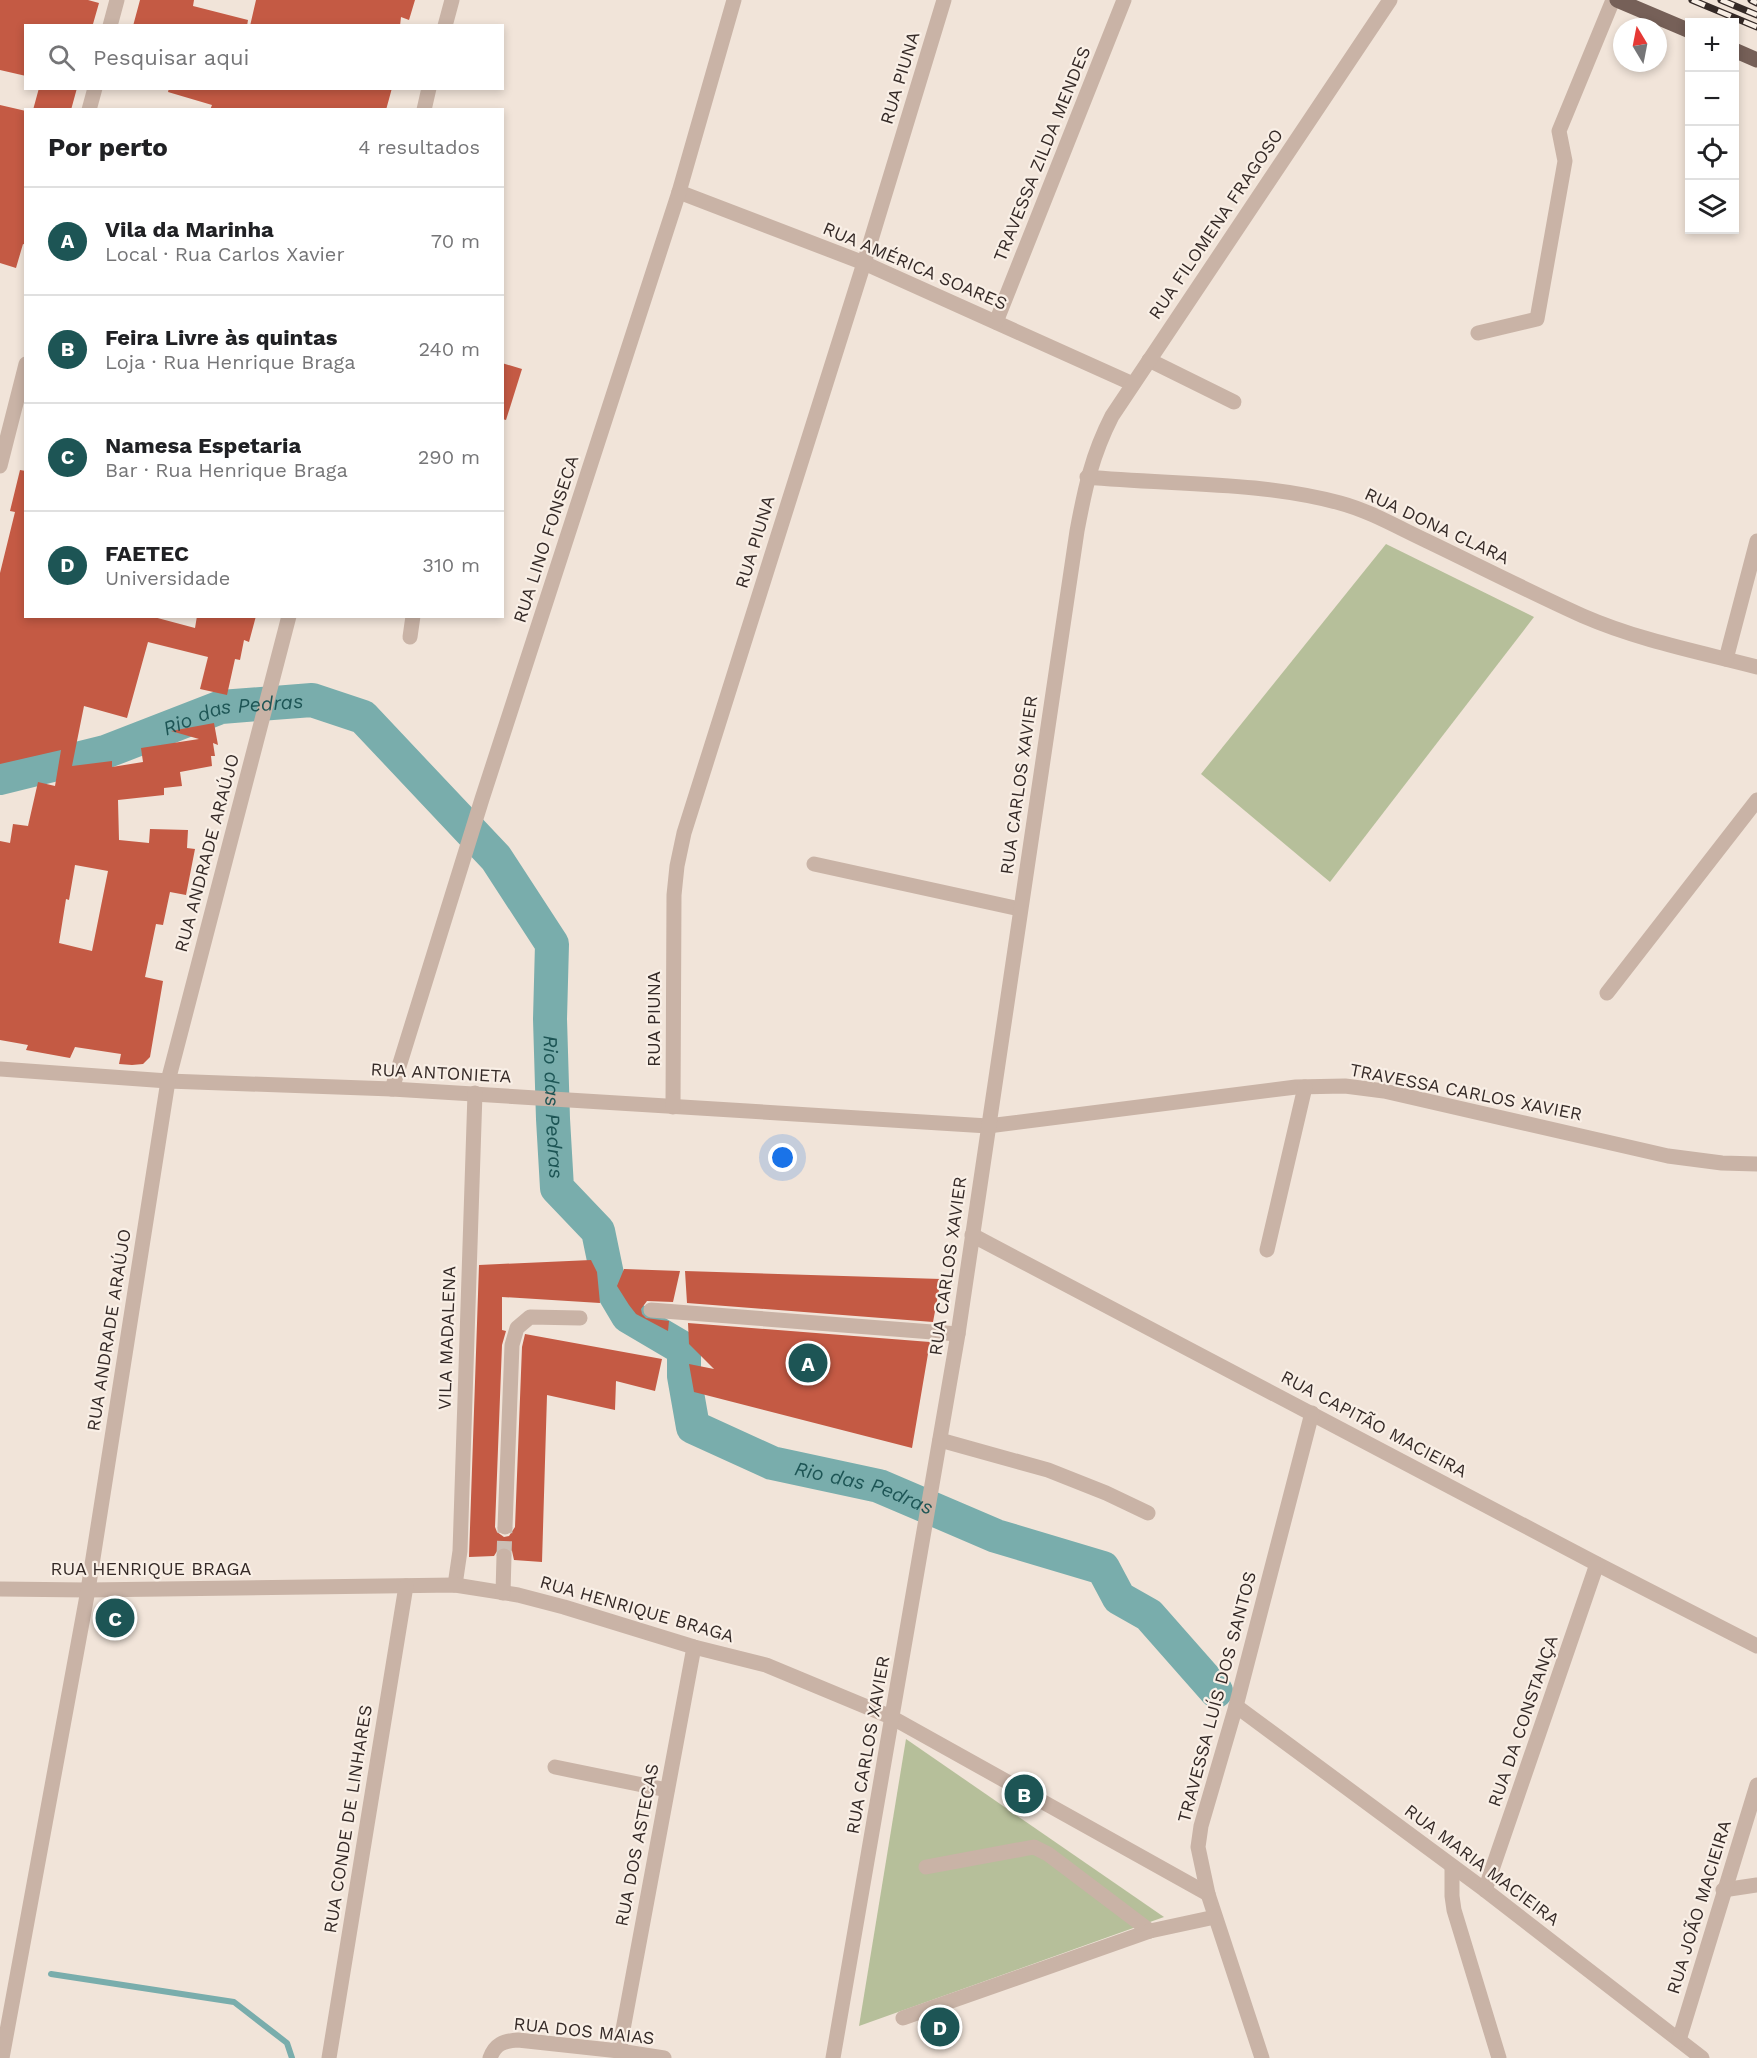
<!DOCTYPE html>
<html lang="pt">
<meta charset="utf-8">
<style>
:root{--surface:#fff;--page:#f2f2f2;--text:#202124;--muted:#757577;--line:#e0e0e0;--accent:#1d5555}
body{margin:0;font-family:"Work Sans",sans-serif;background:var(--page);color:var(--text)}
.controls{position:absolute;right:18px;top:18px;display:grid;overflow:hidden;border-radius:0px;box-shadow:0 3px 9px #0003}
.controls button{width:54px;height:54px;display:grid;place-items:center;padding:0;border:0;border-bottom:2px solid var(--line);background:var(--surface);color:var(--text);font:30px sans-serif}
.compass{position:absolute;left:1613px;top:18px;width:54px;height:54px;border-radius:50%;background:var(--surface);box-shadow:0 3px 9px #0003;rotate:350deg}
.you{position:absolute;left:783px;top:1158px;width:21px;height:21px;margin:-15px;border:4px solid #fff;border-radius:50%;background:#1a73e8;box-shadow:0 0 0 9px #1a73e833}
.badge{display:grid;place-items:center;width:39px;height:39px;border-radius:50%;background:var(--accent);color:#fff;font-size:20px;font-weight:700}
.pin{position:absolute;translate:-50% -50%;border:3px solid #fff;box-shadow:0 2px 6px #0006}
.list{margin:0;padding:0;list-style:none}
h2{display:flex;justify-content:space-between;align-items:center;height:78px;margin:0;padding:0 24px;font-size:26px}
h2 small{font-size:20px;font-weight:400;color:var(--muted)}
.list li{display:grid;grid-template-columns:39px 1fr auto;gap:18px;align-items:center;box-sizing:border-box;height:108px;padding:0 24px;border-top:2px solid var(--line)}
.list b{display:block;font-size:22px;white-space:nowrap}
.list p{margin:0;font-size:20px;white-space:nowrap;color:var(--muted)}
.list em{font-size:20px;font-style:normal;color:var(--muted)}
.icon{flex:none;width:33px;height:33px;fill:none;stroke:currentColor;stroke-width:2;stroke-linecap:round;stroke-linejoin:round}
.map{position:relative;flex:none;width:1757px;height:2058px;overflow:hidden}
.search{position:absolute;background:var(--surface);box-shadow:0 3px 9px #0003;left:24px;top:24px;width:480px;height:66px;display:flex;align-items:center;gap:15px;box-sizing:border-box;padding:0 21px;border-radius:0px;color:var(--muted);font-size:22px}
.panel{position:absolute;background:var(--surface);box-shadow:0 3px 9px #0003;left:24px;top:108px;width:480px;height:510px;border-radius:0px}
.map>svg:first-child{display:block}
.green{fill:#b6bf9a}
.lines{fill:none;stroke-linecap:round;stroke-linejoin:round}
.stream{stroke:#79adac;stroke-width:6}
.river{stroke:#79adac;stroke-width:34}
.building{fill:#c45a44;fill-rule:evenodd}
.minor-tunnel{stroke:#cbbfb5;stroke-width:15;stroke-dasharray:15 8;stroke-linecap:butt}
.minor{stroke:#c9b3a6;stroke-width:15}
.major{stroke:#766058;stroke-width:15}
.rail-casing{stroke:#352a27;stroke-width:7}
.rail{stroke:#f9efe6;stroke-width:4.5;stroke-dasharray:14;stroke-linecap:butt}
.labels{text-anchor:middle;stroke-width:4.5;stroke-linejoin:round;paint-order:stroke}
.street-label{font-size:18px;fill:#352a27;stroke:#f9efe6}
.water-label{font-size:20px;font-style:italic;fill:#1d5555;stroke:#f9efe6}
</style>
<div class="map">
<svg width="1757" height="2058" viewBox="0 0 1757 2058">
<rect width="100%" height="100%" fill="#f1e4d9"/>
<g class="green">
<polygon points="1386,544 1534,617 1330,882 1201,774"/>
<polygon points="906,1739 1164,1917 859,2026"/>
</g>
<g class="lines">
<polyline class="stream" points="51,1974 234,2002 287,2043 292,2058"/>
<path class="river" id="s1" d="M0,778L105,752L221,707L312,700L363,717L496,858L552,944L550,1019L553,1119L557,1188L598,1231L609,1284L628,1316L684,1349V1376L693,1427L772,1463L879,1486L996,1536L1103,1568L1119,1598L1149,1615L1216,1691"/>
</g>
<g class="building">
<polygon points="0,0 88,0 99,3 93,24 26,26 26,76 0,70"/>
<polygon points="140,0 194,0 193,6 248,20 247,26 133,26"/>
<polygon points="256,0 415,0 409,20 401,17 400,26 250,26"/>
<polygon points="39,88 77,88 71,110 33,110"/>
<polygon points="169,88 392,88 386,110 210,110 212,105 168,92"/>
<polygon points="0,105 26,111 26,245 23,244 16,268 0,263"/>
<polygon points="502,363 522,369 506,420 502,419"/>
<path d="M20,470L26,471V616H150L195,628L197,616H256L249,642L244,640L240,660L235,659L227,695L200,689L208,657L148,642L127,718L84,706L72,766L112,761V767L143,762L141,748L199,739L171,731L214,723L218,745L213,743L215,756H211L212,766L180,772L182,786L164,788V795L118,800L119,840L149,843L150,829L188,830L187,848L195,849L186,895L170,892L163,925L156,924L145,977L163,981L150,1057L143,1064L132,1065L119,1064L121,1054L75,1047L70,1058L26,1050L28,1045L0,1040V841L10,843L13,824L28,826L38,782L55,786L61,750L0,764V573L15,512L10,511ZM75,865L108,871L92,951L59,943L66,899L69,900Z"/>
<polygon points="591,1260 597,1272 600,1303 502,1297 502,1330 506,1331 502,1345 495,1527 497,1532 504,1537 509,1536 515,1527 522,1347 525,1334 662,1359 655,1391 616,1381 615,1410 547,1395 542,1562 514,1560 512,1551 505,1546 499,1548 494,1556 469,1557 479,1265"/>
<polygon points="624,1269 680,1271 673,1302 647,1301 641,1309 642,1314 646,1318 669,1321 668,1331 636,1314 629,1305 617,1286"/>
<polygon points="685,1271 941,1279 933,1322 687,1303"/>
<polygon points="688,1323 930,1342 912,1448 694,1392 689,1364 714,1369 689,1344"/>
</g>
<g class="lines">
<polyline class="minor-tunnel" points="504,1556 505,1527"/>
<g class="minor">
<polyline points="110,26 117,0"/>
<polyline points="445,26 452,0"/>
<polyline points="89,110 95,88"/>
<polyline points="424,110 429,88"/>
<polyline points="679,192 864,263 1133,384"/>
<polyline points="996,322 1124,0"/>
<polyline points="1478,333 1537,319 1565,161 1559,131 1613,0"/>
<polyline points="1149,360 1234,402"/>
<polyline points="0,466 26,364"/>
<path d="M1087,477C1171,485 1258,481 1340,503C1370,511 1399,528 1427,541C1479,566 1530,592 1583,616C1638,640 1699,652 1757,667"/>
<polyline points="410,637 413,616"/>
<polyline points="1726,659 1757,541"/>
<polyline points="814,864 1020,909"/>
<polyline points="1607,993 1757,800"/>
<polyline points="0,1069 168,1081 392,1089 988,1126 1296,1087 1345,1086 1384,1091 1668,1156 1722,1163 1757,1164"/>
<polyline points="392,1089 482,799 679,192 734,0"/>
<polyline points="673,1107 674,895 677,866 684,833 864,263 944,0"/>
<polyline points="972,1235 1597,1564 1757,1646"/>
<polyline points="1267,1250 1305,1087"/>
<polyline points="651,1310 958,1334"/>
<polyline points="940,1440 1048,1470 1106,1493 1148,1513"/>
<polyline points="505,1527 512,1345 517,1328 530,1317 580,1318"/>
<polyline points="455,1585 460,1551 475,1093"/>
<polyline points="0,1589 88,1590 455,1585 518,1595 564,1607 694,1647 766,1665 891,1717 1208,1894"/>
<polyline points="503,1593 504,1556"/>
<polyline points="1236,1706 1485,1890 1702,2058"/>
<polyline points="555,1767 667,1790"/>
<polyline points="1452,1866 1452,1896 1454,1910 1499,2058"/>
<polyline points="926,1867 1034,1847 1048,1854 1150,1931"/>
<polyline points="1485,1890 1597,1564"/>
<polyline points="1723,1890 1757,1885"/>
<polyline points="903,2018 1150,1931 1215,1917"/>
<polyline points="1679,2040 1757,1785"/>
<polyline points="619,2051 694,1647"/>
<polyline points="2,2058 88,1590 168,1081 289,616"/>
<polyline points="329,2058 406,1586"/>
<path d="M490,2058C495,2044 503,2041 518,2040L619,2051L664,2058"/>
<path d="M833,2058L958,1334L1077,531C1085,488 1092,455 1112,416L1390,0"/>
<polyline points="1262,2058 1208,1894 1198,1847 1201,1826 1236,1706 1312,1413"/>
</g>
<g class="major">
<polyline points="1617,0 1690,31"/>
<polyline points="1734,50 1757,60"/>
</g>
<g class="rail-casing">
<g id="rail">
<polyline points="1692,0 1757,27"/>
<polyline points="1721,0 1757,15"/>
<polyline points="1751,0 1757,3"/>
</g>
</g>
<use href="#rail" class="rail"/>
</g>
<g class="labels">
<g class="street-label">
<text transform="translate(900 78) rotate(-73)" y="6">RUA PIUNA</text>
<text transform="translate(1042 154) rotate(-68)" y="6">TRAVESSA ZILDA MENDES</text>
<text transform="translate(1216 224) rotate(-56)" y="6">RUA FILOMENA FRAGOSO</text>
<text transform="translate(915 266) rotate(23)" y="6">RUA AMÉRICA SOARES</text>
<text transform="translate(1437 526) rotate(25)" y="6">RUA DONA CLARA</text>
<text transform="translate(546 539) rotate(-72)" y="6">RUA LINO FONSECA</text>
<text transform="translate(755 542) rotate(-73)" y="6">RUA PIUNA</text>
<text transform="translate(1019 785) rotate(-82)" y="6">RUA CARLOS XAVIER</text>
<text transform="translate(207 853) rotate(-75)" y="6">RUA ANDRADE ARAÚJO</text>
<text transform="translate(654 1019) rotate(-90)" y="6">RUA PIUNA</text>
<text transform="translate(441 1073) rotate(3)" y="6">RUA ANTONIETA</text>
<text transform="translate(1466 1092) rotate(11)" y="6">TRAVESSA CARLOS XAVIER</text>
<text transform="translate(948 1266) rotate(-82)" y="6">RUA CARLOS XAVIER</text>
<text transform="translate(109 1330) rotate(-81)" y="6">RUA ANDRADE ARAÚJO</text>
<text transform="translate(447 1338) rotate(-88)" y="6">VILA MADALENA</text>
<text transform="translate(1374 1424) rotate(28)" y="6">RUA CAPITÃO MACIEIRA</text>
<text x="151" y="1575">RUA HENRIQUE BRAGA</text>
<text transform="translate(637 1609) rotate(16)" y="6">RUA HENRIQUE BRAGA</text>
<text transform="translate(1217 1697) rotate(-75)" y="6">TRAVESSA LUÍS DOS SANTOS</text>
<text transform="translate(1523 1721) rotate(-71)" y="6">RUA DA CONSTANÇA</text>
<text transform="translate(868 1745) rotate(-80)" y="6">RUA CARLOS XAVIER</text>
<text transform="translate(348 1819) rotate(-81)" y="6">RUA CONDE DE LINHARES</text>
<text transform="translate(637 1845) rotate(-79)" y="6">RUA DOS ASTECAS</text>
<text transform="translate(1482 1865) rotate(37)" y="6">RUA MARIA MACIEIRA</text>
<text transform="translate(1699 1907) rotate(-73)" y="6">RUA JOÃO MACIEIRA</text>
<text transform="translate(584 2031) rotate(6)" y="6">RUA DOS MAIAS</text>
</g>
<g class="water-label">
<text dy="7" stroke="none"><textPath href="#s1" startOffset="243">Rio das Pedras</textPath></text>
<text dy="7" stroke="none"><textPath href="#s1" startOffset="837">Rio das Pedras</textPath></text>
<text dy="7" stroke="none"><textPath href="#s1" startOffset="1395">Rio das Pedras</textPath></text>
</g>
</g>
</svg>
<div class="controls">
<button>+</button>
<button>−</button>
<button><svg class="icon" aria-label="locate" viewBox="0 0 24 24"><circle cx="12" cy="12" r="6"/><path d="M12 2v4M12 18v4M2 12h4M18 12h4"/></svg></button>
<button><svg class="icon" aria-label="layers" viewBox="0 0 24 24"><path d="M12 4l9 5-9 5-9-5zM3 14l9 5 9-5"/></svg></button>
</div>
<svg class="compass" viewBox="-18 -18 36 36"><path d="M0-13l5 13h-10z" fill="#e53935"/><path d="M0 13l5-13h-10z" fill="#757577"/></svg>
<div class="you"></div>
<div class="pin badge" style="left:808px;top:1363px">A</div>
<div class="pin badge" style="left:1024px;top:1794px">B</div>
<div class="pin badge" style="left:115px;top:1618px">C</div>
<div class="pin badge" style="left:940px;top:2027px">D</div>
<div class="search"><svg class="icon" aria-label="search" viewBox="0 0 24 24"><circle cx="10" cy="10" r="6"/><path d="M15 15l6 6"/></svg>Pesquisar aqui</div>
<section class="panel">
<h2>Por perto<small>4 resultados</small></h2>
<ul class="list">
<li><span class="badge">A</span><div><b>Vila da Marinha</b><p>Local · Rua Carlos Xavier</p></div><em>70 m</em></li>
<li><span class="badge">B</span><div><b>Feira Livre às quintas</b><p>Loja · Rua Henrique Braga</p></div><em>240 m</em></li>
<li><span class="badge">C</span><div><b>Namesa Espetaria</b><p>Bar · Rua Henrique Braga</p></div><em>290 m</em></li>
<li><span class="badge">D</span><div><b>FAETEC</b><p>Universidade</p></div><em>310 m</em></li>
</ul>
</section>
</div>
